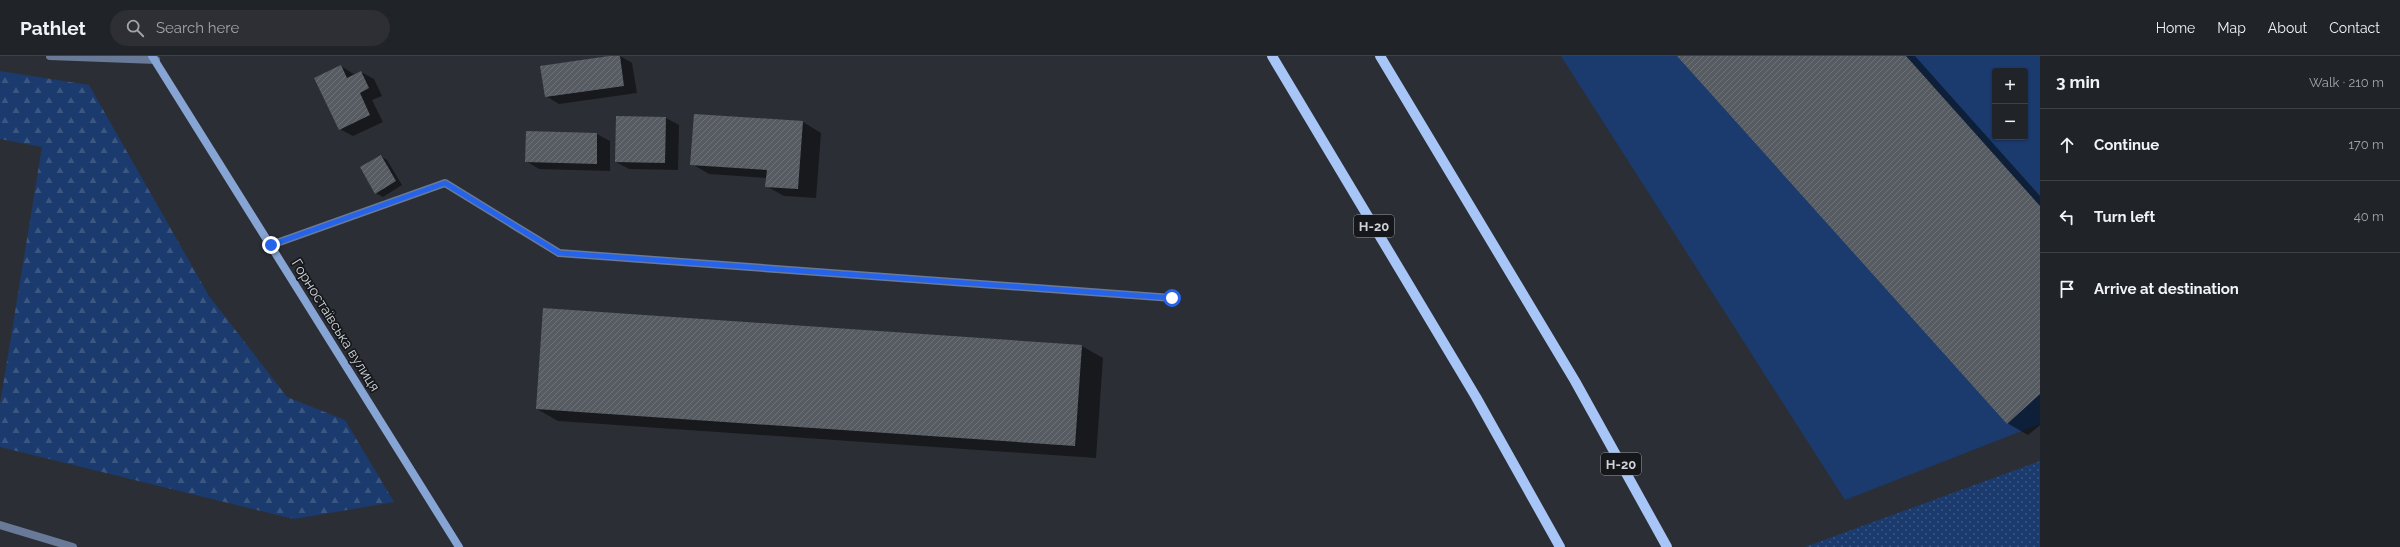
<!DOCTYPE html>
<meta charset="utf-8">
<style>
:root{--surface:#202328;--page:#2d2f34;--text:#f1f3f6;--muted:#a2a4a8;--line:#3d4045}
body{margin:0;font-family:Raleway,sans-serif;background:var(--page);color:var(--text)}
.controls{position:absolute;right:12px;top:12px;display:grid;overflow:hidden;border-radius:4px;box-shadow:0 1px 3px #0004}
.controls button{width:36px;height:36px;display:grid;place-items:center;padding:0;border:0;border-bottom:1px solid var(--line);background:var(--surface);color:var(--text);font:20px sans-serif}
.stop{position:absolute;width:12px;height:12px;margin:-9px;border:3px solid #2563eb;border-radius:50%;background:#fff}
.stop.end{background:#2563eb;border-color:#fff;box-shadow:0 1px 4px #0008}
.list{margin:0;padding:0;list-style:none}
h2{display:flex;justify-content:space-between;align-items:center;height:52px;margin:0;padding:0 16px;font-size:17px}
h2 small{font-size:13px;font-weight:400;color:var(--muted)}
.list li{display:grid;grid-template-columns:26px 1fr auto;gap:12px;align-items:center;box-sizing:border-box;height:72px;padding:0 16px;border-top:1px solid var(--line)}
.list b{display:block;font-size:15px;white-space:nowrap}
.list em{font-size:13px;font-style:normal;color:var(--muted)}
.icon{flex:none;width:22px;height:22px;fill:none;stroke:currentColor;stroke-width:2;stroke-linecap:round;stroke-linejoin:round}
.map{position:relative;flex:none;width:2040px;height:491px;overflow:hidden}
header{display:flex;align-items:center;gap:24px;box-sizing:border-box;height:56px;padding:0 20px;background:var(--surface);border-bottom:1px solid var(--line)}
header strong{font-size:19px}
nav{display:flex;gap:22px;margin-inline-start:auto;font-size:14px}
.search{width:280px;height:36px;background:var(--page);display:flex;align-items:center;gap:10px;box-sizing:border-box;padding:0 14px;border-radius:22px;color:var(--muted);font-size:15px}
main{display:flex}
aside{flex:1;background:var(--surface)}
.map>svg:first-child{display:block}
.forest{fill:url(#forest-firs)}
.garden{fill:url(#garden-dots)}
.pitch{fill:#1b3a6d;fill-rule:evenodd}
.shadow{fill:#0007}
.building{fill:url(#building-hatch)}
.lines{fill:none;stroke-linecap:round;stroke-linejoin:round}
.lane{stroke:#687a98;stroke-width:8}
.street{stroke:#687a98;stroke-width:8}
.secondary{stroke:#87a5d4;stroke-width:8}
.primary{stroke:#a7c6f7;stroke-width:10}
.route{stroke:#2563eb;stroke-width:5}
.labels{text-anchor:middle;stroke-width:3.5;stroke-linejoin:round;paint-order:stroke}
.shield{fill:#15171a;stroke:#979a9e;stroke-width:1}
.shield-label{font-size:13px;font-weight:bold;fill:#cfd2d6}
.street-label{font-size:14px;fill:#cfd2d6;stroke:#15171a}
</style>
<header>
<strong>Pathlet</strong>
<div class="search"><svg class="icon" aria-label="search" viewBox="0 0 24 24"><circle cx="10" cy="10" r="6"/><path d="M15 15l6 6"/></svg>Search here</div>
<nav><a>Home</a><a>Map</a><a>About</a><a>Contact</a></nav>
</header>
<main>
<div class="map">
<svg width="2040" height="491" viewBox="0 0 2040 491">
<defs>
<pattern id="forest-firs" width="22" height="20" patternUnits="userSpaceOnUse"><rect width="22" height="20" fill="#1b3a6d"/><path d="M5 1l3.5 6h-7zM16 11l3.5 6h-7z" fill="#3b5681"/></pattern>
<pattern id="garden-dots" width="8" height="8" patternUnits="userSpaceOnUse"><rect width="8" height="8" fill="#1b3a6d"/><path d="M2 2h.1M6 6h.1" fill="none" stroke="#3b5681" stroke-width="1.8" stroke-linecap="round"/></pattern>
<pattern id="building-hatch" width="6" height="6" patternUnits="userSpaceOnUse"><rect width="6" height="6" fill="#575b62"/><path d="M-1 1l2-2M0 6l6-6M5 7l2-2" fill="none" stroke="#6e7278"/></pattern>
</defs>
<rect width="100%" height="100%" fill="#2b2f35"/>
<polygon class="forest" points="0,15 89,29 209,240 287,341 345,364 394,446 294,463 0,391 0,348 42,91 0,83"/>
<polygon class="garden" points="2040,405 2040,491 1805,491"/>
<path class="pitch" d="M1561,0H2040V368L1845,444ZM1995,15H2025V81H1995Z"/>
<g class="shadow">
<polygon points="615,0 620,0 632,7 637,37 559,48 546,40"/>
<polygon points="1679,0 1915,0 2040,140 2040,369 2028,379 2007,367"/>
<polygon points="341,10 355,19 361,16 374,23 382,40 372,44 383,66 353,80 340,73"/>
<polygon points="666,62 679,69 678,114 629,113 616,106"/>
<polygon points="803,66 821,77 816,142 784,140 766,130 767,122 709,118 692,108"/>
<polygon points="527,76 597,78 610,85 610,115 539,113 526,105"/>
<polygon points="381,100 387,104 402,129 383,141 376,137"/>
<polygon points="1082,290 1103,302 1096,402 558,365 537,353"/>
</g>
<g class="building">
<polygon points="609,0 620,0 624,30 545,41 540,10"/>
<polygon points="1677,0 1906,0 2040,150 2040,338 2007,368"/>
<polygon points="341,9 347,22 361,15 369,32 360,37 370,59 339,74 314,22"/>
<polygon points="694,58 803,65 798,133 765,131 767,114 690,109"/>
<polygon points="616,60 666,61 665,107 615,106"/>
<polygon points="526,75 597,77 597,108 525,106"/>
<polygon points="381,99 396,125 375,138 360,111"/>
<polygon points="543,252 1082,289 1075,390 536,353"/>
</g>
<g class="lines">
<g class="lane">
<polyline points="271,189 445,127 559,197 1172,242"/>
<polyline points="0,469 73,491"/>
</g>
<polyline class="street" points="50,0 156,4"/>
<polyline class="secondary" points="152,0 459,491"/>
<g class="primary">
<polyline points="1272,0 1476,341 1560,491"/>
<polyline points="1380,0 1575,325 1667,491"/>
</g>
</g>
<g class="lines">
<polyline class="route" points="271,189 445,127 559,197 1172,242"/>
</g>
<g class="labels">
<g class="shield">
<rect x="1354" y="159" width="40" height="22" rx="3"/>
<rect x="1601" y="397" width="40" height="22" rx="3"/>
</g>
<g class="shield-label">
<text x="1374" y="175">Н-20</text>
<text x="1621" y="413">Н-20</text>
</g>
<g class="street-label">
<text transform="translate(336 269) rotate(58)" y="5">Горностаївська вулиця</text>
</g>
</g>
</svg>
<div class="controls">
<button>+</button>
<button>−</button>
</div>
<div class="stop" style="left:1172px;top:242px"></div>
<div class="stop end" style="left:271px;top:189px"></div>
</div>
<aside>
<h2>3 min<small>Walk · 210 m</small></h2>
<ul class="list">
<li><svg class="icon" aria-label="ahead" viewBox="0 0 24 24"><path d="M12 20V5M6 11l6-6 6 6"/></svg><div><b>Continue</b></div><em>170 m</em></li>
<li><svg class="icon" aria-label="left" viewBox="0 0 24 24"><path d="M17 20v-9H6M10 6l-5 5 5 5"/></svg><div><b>Turn left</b></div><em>40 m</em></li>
<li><svg class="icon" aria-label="arrive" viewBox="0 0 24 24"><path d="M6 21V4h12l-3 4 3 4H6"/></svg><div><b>Arrive at destination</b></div></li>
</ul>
</aside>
</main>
